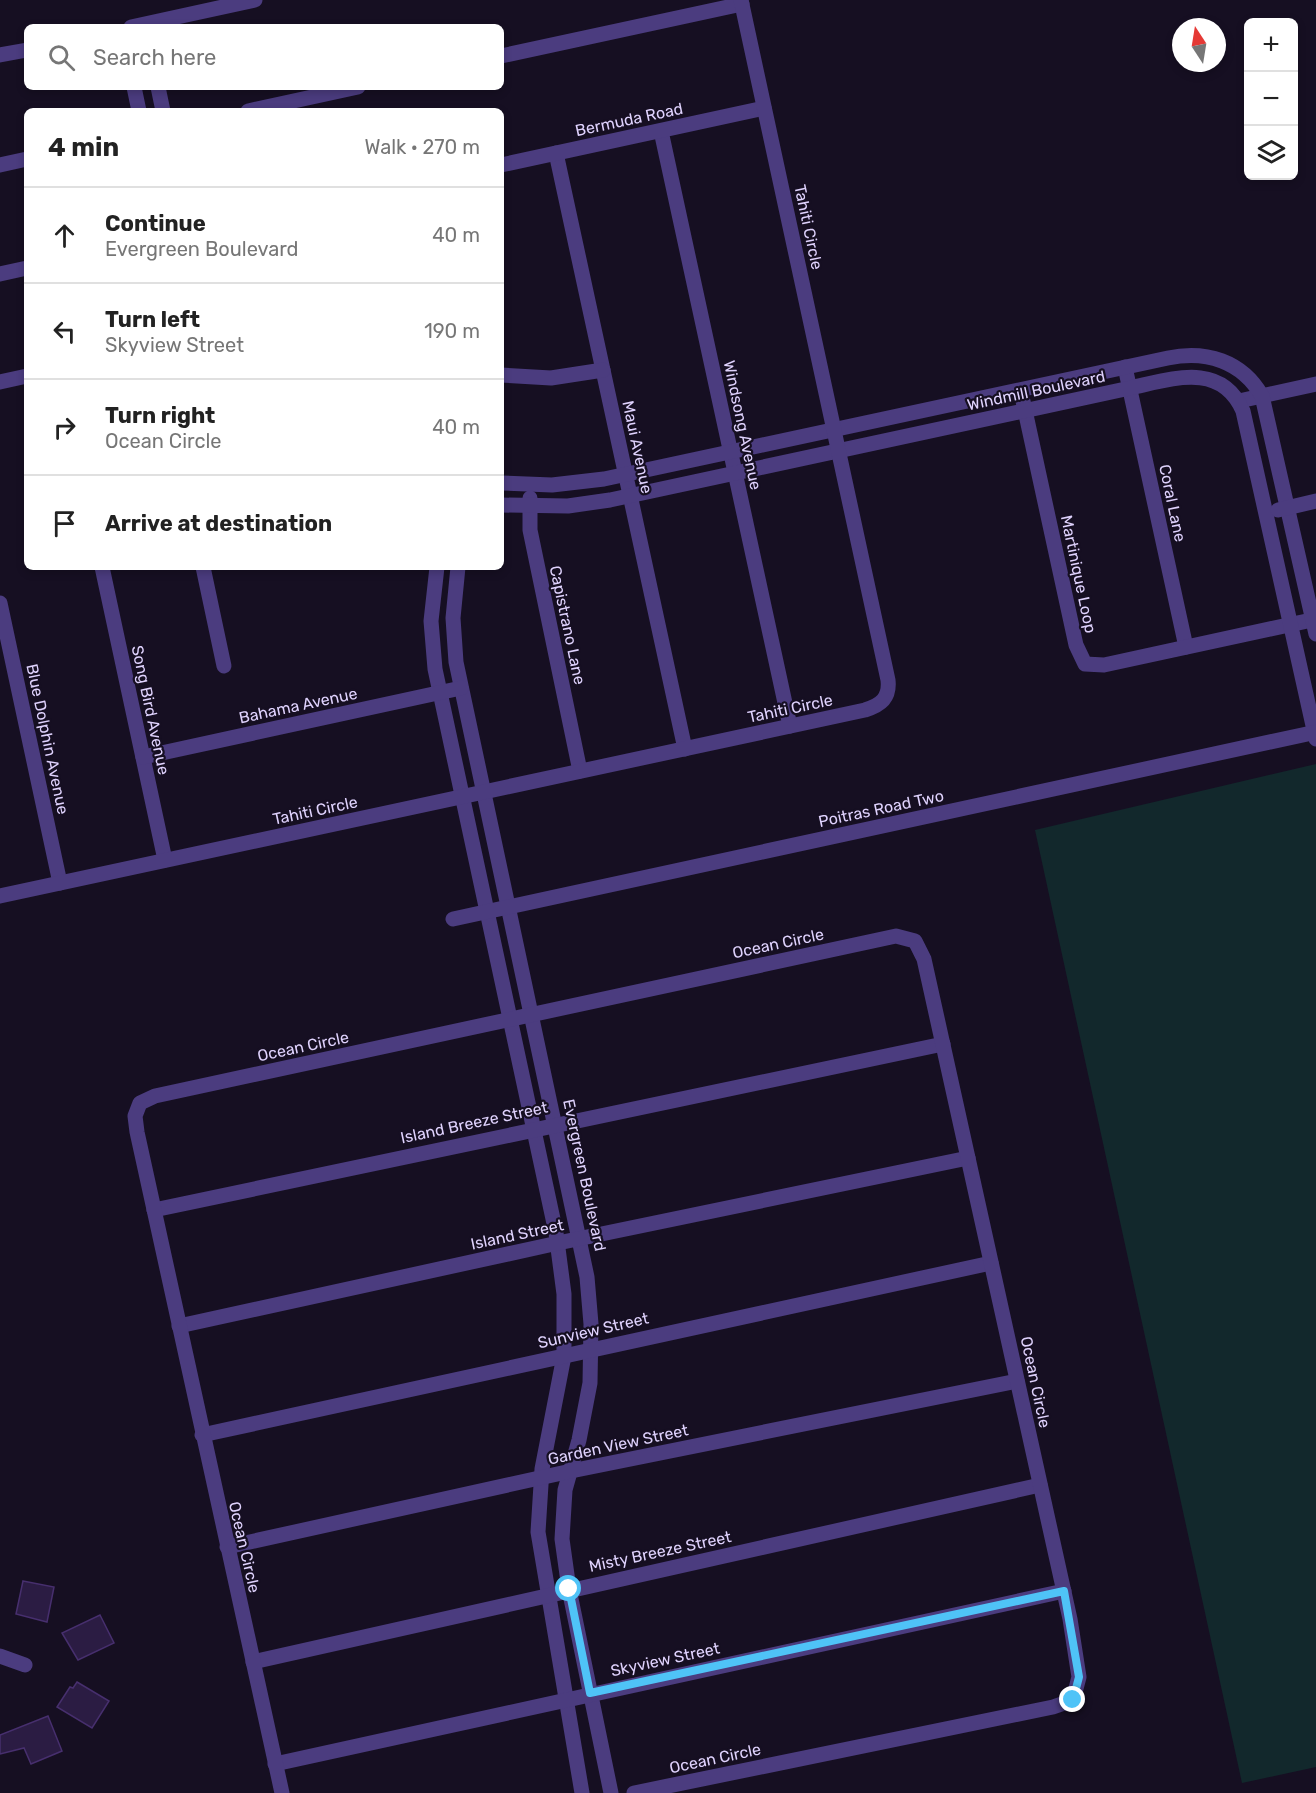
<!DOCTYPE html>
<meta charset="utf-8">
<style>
:root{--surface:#fff;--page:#f6f6f6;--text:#222;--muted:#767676;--line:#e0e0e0}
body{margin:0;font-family:Rubik,sans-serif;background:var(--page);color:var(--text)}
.controls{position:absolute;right:18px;top:18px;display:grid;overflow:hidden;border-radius:9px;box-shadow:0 3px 9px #0003}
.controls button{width:54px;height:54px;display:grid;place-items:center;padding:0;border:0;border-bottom:2px solid var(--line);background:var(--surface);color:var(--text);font:30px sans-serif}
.compass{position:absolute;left:1172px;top:18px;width:54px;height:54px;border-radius:50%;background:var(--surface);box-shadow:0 3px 9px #0003;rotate:348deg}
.stop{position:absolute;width:18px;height:18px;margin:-14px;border:4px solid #4fc3f7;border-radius:50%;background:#fff}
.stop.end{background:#4fc3f7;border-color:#fff;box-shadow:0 2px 6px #0008}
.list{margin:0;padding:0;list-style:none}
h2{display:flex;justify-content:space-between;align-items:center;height:78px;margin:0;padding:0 24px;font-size:26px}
h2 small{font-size:20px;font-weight:400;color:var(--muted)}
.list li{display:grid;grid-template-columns:39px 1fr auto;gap:18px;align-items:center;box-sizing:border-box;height:96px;padding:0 24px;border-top:2px solid var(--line)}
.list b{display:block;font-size:22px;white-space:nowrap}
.list p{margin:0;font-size:20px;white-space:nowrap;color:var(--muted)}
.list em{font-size:20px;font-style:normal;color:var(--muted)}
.icon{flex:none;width:33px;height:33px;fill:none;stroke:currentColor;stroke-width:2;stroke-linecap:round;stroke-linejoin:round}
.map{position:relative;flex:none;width:1316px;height:1793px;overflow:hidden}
.search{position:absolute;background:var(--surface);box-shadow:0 3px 9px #0003;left:24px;top:24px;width:480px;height:66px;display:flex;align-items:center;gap:15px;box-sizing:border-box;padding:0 21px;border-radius:9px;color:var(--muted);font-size:22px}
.panel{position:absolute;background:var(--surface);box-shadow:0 3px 9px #0003;left:24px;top:108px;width:480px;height:462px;border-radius:9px}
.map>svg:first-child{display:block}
.green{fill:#12282c}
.building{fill:#2b1c43;stroke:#472f6e;stroke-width:1.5}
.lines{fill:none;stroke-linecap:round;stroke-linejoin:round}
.minor{stroke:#4b3c7f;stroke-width:15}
.route{stroke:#4fc3f7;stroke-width:8}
.labels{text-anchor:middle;stroke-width:4.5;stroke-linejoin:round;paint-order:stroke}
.street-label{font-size:16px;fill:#dfd2fd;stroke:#160f22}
</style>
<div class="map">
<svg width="1316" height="1793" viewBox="0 0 1316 1793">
<rect width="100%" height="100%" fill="#160f22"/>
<polygon class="green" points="1316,764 1316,1767 1242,1783 1035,830"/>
<g class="building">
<polygon points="23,1581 54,1587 47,1622 16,1614"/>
<polygon points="100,1615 114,1643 78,1660 62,1633"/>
<polygon points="77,1682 109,1701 92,1728 57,1707 70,1687 73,1688"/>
<polygon points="48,1716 62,1751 31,1764 24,1748 0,1754 0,1735"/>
</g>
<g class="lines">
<g class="minor">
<polyline points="131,27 255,0"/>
<polyline points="0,55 27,50"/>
<polyline points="501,56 742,4"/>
<polyline points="134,87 139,111"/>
<polyline points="158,87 163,111"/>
<polyline points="248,111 358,87"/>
<polyline points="661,131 790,726"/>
<polyline points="556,153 685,749"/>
<polyline points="0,165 27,159"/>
<polyline points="501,165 764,108"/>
<polyline points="0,274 27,268"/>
<polyline points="1125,367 1186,647"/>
<polyline points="501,375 551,378 603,370"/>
<polyline points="0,382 27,376"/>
<polyline points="1023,401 1076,645 1085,664 1104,665 1316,619"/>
<polyline points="1239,401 1316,384"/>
<path d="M501,483L552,485L604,479L1168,358C1206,350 1242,361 1262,396L1316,634"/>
<polyline points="530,498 530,530 580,771"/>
<path d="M501,505L568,506L610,500L1130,388C1172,379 1221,361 1243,411L1316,739"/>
<polyline points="1278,510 1316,501"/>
<polyline points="102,567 165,860"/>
<polyline points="203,567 224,666"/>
<polyline points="437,567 431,621 435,669 556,1233 564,1294 564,1356 542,1469 538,1532 582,1793"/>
<polyline points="458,567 453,618 456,662 587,1277 591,1324 590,1383 579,1440 565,1490 562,1539 569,1589 611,1793"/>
<polyline points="0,603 60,883"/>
<polyline points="143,757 461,688"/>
<path d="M0,896L865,710C881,705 890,698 888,680L741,0"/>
<polyline points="453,919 1316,732"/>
<polyline points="154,1210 943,1044"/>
<polyline points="179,1326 558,1243 968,1158"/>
<polyline points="202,1435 991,1263"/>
<polyline points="227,1547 571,1471 1017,1381"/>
<polyline points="0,1656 25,1665"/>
<polyline points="253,1662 1040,1485"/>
<polyline points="275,1764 1064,1591"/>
<polyline points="282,1793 137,1132 135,1116 140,1103 155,1096 896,936 915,941 924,959 1070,1619 1079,1677 1073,1700 1053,1707 634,1793"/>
</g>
</g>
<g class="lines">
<polyline class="route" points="569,1589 590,1693 1064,1591 1079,1677 1073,1700"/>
</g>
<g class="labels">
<g class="street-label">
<text transform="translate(629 119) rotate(-12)" y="6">Bermuda Road</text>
<text transform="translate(809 227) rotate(78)" y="6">Tahiti Circle</text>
<text transform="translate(1036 390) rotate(-12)" y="6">Windmill Boulevard</text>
<text transform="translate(743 425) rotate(78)" y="6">Windsong Avenue</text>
<text transform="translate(638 447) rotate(78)" y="6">Maui Avenue</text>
<text transform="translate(1173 503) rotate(78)" y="6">Coral Lane</text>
<text transform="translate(1079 574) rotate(78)" y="6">Martinique Loop</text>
<text transform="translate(568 625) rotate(78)" y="6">Capistrano Lane</text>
<text transform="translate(298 705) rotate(-12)" y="6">Bahama Avenue</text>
<text transform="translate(790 708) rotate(-12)" y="6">Tahiti Circle</text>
<text transform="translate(151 710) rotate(78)" y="6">Song Bird Avenue</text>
<text transform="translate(48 739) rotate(78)" y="6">Blue Dolphin Avenue</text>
<text transform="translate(881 808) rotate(-12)" y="6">Poitras Road Two</text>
<text transform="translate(315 810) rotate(-12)" y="6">Tahiti Circle</text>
<text transform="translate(778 943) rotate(-12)" y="6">Ocean Circle</text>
<text transform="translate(303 1046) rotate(-12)" y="6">Ocean Circle</text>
<text transform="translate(474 1122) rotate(-12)" y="6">Island Breeze Street</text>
<text transform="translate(585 1175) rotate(78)" y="6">Evergreen Boulevard</text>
<text transform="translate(517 1234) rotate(-12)" y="6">Island Street</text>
<text transform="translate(593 1330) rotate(-13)" y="6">Sunview Street</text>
<text transform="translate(1036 1382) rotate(78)" y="6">Ocean Circle</text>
<text transform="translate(618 1444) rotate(-12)" y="6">Garden View Street</text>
<text transform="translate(245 1547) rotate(77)" y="6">Ocean Circle</text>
<text transform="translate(660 1551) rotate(-12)" y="6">Misty Breeze Street</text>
<text transform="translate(665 1659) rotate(-12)" y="6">Skyview Street</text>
<text transform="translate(715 1758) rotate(-12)" y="6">Ocean Circle</text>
</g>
</g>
</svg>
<div class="controls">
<button>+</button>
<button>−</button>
<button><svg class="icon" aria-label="layers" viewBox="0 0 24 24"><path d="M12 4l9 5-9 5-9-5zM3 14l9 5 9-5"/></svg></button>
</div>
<svg class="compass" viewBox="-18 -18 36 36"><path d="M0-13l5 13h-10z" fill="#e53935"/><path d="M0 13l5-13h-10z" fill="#767676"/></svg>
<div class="stop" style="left:569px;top:1589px"></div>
<div class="stop end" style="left:1073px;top:1700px"></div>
<div class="search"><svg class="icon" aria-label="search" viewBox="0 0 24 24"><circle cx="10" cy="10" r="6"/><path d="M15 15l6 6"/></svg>Search here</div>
<section class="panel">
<h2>4 min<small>Walk · 270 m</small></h2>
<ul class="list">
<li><svg class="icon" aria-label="ahead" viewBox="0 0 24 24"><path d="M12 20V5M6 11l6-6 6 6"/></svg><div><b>Continue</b><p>Evergreen Boulevard</p></div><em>40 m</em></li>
<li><svg class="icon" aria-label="left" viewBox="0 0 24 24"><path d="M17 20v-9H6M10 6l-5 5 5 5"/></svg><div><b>Turn left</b><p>Skyview Street</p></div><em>190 m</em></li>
<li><svg class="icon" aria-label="right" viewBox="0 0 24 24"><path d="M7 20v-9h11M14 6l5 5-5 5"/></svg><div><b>Turn right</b><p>Ocean Circle</p></div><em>40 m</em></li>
<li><svg class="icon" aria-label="arrive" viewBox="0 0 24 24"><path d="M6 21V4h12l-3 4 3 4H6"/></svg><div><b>Arrive at destination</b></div></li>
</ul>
</section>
</div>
